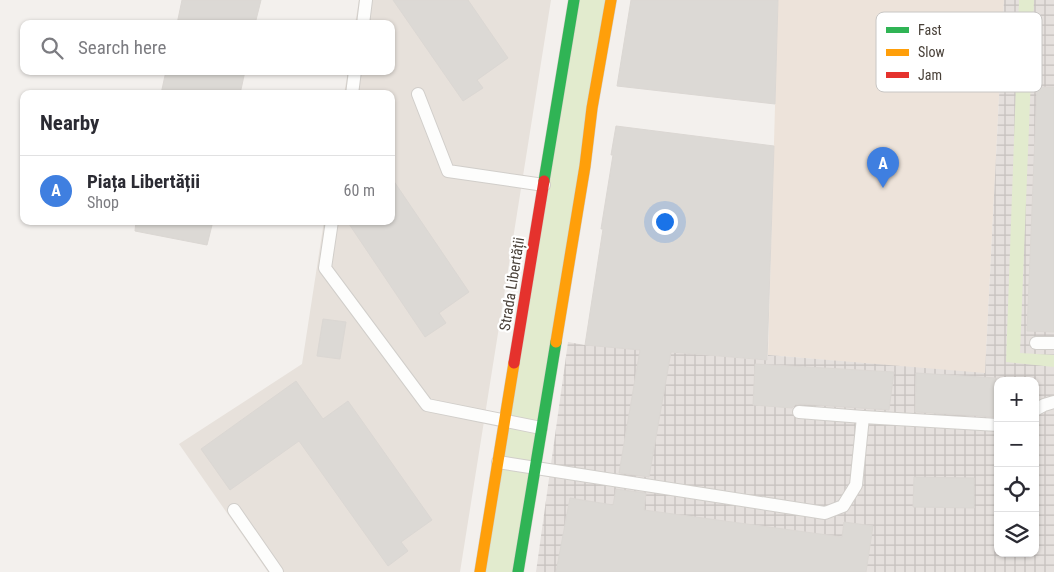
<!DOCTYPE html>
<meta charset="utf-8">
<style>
:root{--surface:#fff;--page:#f7f7f7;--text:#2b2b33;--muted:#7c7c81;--line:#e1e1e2;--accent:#1a73e8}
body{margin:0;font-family:"Roboto Condensed",sans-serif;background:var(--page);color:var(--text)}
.controls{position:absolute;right:15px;bottom:15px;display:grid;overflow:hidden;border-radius:10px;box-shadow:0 1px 4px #0004}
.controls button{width:45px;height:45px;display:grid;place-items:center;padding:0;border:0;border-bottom:1px solid var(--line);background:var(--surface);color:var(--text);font:25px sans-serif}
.you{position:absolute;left:664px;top:221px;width:18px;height:18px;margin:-12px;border:4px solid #fff;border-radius:50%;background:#1a73e8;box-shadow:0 0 0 8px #1a73e833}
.badge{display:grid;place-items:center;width:32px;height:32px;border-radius:50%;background:var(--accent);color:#fff;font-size:16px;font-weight:700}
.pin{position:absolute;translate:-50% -41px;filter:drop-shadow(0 1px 2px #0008)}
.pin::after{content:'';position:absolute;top:26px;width:18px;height:15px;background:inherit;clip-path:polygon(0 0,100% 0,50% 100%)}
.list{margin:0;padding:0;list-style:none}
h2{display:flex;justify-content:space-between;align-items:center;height:65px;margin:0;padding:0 20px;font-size:21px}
h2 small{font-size:16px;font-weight:400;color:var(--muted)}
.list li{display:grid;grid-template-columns:32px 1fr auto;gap:15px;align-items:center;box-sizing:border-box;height:70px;padding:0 20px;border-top:1px solid var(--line)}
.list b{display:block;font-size:19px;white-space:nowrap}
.list p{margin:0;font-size:16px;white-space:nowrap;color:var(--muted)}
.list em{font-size:16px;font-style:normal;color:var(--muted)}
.icon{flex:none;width:28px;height:28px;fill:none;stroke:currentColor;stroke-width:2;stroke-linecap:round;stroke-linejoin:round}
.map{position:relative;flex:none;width:1054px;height:572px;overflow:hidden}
.search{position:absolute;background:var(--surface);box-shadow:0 1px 4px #0004;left:20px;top:20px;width:375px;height:55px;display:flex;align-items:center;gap:12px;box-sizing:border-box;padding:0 18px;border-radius:10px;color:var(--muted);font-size:19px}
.panel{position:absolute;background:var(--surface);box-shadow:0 1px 4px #0004;left:20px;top:90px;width:375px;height:135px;border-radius:10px}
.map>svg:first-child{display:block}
.residential{fill:#e7e1db}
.commercial{fill:#ede3da}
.industrial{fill:url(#industrial-grid);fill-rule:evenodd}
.grass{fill:#e2ebce}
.building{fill:#dcd9d5;stroke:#dbd7d3}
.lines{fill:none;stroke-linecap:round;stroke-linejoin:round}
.lane-casing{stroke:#d1ceca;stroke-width:14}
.fast-casing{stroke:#d2ccc4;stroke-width:12}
.slow-casing{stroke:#d2ccc4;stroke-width:12}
.jam-casing{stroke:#d2ccc4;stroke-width:12}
.lane{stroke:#fdfdfc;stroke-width:12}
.fast{stroke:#30b455;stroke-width:11}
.slow{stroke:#ff9f0a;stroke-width:11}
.jam{stroke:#e5322d;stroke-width:11}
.labels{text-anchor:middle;stroke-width:4.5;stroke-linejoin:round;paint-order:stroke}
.street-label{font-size:15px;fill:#494139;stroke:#fff}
.key{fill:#fff;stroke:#c8c6c4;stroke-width:1}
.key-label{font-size:14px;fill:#494139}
</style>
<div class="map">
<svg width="1054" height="572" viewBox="0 0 1054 572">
<defs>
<pattern id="industrial-grid" width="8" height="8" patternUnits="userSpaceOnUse" patternTransform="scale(1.25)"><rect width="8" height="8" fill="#e5e0dd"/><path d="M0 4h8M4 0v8" fill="none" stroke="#c6c1be"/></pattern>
</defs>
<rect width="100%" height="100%" fill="#f3f0ed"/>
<polygon class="residential" points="359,0 551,0 460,572 268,572 179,444 302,364 324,221 391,221 391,94 344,94 348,71 391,71 391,24 355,24"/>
<polygon class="commercial" points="778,0 1004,0 985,374 768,355"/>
<path class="industrial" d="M1004,0H1054V572H536L568,342L585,345L767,360L768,355L985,373ZM998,381H1035V553H998Z"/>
<g class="grass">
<polygon points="574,0 611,0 518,572 480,572"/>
<polygon points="1019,0 1034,0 1020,353 1054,355 1054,367 1006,362"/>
</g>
<g class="building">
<polygon points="182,0 261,0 255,24 177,24"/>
<polygon points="393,0 468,0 508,58 477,80 483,88 463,101"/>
<polygon points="631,0 778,0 775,104 617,86"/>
<polygon points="166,71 245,71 240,94 161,94"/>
<polygon points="1037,87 1054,87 1054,332 1027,331"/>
<polygon points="616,126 774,146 767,360 671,352 649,477 619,473 640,350 585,345 603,229 601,229 613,155 611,155"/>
<polygon points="391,177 469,292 439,313 446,323 425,337 347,221 391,221"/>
<polygon points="136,221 213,221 207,245 135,231"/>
<polygon points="323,319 346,322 340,359 317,356"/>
<polygon points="755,364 894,372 889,410 800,404 795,405 792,408 753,405"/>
<polygon points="916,373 996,378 994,417 915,412"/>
<polygon points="296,381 323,419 348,401 432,520 401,542 408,551 388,566 299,441 230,490 201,449"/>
<polygon points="914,477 974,478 974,508 913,507"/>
<polygon points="616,489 646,493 644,510 842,537 844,522 873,526 866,572 556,572 570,498 613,505"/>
</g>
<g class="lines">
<g class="lane-casing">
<g id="lane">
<polyline points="363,24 366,0"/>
<polyline points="352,94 355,71"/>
<polyline points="418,94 448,171 544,185"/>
<polyline points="332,221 325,268 427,405 541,428"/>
<polyline points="1036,343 1054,343"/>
<polyline points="1035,410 1044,405 1054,402"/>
<polyline points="799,412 863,417 998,425"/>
<polyline points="498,462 825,513 843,506 856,485 863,417"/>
<polyline points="234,510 277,572"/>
</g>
</g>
<g class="fast-casing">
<g id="fast">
<polyline points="544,181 574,0"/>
<polyline points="518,572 556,342"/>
</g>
</g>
<g class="slow-casing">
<g id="slow">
<polyline points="556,342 585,166 592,108 611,0"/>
<polyline points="480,572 514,363"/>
</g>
</g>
<g class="jam-casing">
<polyline id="jam" points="514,363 544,181"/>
</g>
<use href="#lane" class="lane"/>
<use href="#fast" class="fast"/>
<use href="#slow" class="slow"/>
<use href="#jam" class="jam"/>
</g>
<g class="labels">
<g class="street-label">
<text transform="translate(512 284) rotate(-81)" y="5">Strada Libertății</text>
</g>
</g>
<rect x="876" y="12" width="166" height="80" rx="8" class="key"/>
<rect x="886" y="27" width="23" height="6" fill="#30b455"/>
<rect x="886" y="49" width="23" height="7" fill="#ff9f0a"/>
<rect x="886" y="72" width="23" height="6" fill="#e5322d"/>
<g class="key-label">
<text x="918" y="35">Fast</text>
<text x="918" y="57">Slow</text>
<text x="918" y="80">Jam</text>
</g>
</svg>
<div class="controls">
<button>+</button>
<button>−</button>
<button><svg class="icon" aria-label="locate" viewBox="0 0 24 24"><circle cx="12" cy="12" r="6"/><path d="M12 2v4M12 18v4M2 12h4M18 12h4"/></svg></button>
<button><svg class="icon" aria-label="layers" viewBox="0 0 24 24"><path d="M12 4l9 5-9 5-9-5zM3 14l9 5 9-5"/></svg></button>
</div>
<div class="you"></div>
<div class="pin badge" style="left:883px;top:188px;background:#3f7fe0">A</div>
<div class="search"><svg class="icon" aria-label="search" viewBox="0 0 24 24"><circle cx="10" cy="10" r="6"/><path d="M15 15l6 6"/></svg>Search here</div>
<section class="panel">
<h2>Nearby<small></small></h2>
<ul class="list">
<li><span class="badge" style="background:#3f7fe0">A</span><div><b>Piața Libertății</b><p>Shop</p></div><em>60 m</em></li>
</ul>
</section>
</div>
